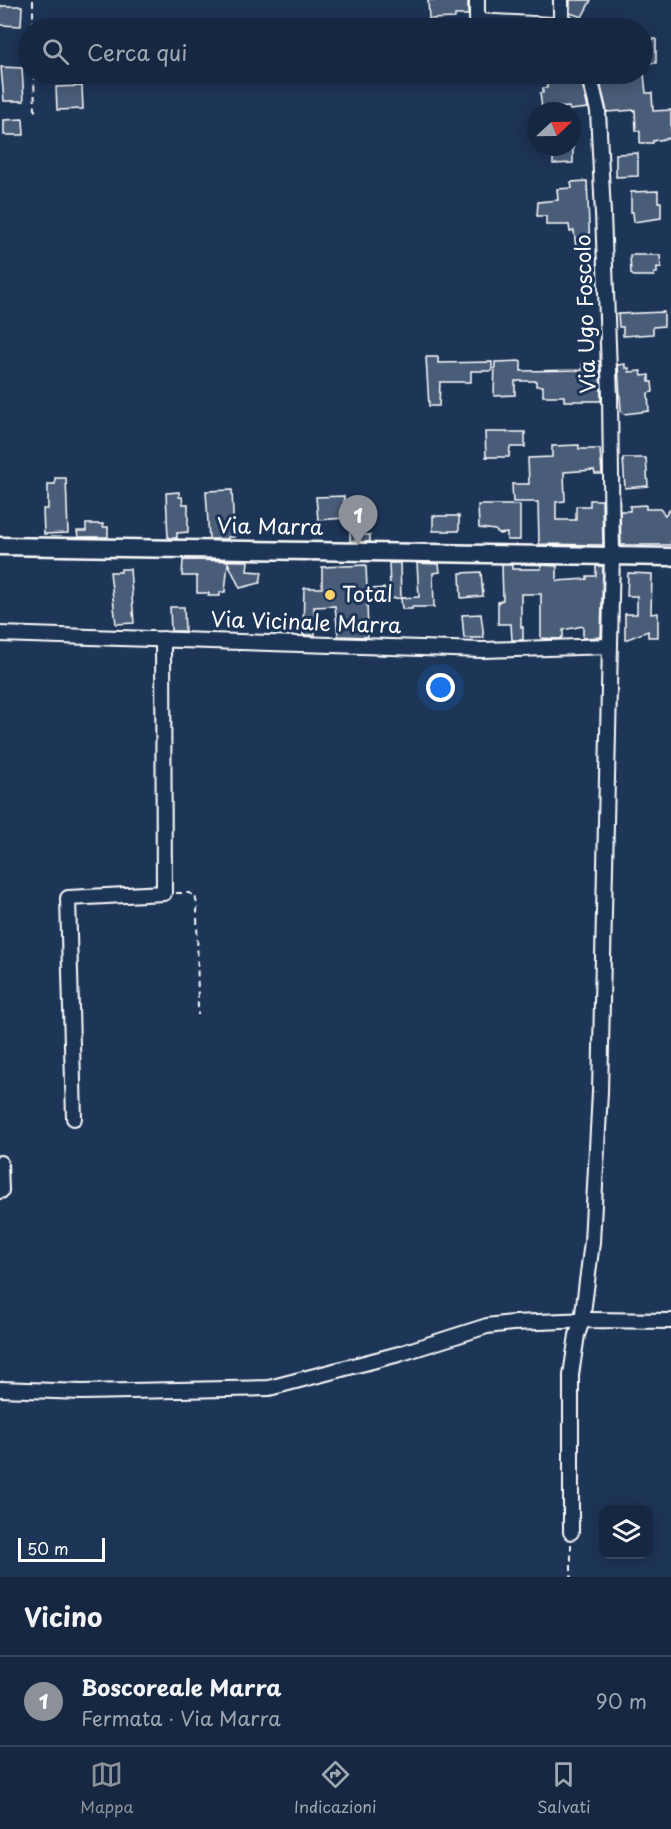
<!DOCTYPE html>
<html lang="it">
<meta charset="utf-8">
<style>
:root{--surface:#162841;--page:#23344c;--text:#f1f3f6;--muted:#9ea6b1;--line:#35445a;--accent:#8c9099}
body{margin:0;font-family:"Playpen Sans",sans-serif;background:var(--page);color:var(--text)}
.controls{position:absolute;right:18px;bottom:18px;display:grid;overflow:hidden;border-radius:12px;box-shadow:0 3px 15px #0003}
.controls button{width:54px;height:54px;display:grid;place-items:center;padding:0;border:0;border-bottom:2px solid var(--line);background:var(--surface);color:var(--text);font:30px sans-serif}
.compass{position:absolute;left:527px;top:102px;width:54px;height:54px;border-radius:50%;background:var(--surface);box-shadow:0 3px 15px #0003;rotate:68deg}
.scale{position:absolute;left:18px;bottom:15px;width:87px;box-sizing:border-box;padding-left:6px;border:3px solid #fff;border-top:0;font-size:16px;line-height:21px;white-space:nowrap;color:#fff;-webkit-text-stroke:4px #1d3557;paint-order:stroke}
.you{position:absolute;left:441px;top:688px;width:21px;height:21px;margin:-15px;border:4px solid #fff;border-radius:50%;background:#1a73e8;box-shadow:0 0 0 9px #1a73e833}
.badge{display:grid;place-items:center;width:39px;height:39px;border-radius:50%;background:var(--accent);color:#fff;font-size:20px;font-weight:700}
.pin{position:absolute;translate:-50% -50px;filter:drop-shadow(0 2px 3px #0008)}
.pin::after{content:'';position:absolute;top:32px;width:21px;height:18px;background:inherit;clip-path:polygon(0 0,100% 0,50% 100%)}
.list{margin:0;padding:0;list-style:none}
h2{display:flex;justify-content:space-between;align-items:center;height:78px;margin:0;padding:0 24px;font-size:26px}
h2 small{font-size:20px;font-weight:400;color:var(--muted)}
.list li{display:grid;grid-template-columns:39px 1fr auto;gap:18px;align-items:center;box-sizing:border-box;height:90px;padding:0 24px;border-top:2px solid var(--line)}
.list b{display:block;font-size:22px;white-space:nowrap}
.list p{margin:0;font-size:20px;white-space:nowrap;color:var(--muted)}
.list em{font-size:20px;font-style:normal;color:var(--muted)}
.icon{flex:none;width:33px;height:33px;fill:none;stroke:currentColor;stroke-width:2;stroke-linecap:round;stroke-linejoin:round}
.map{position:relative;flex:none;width:671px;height:1577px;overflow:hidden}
.search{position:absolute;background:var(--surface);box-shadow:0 3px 15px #0003;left:18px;right:18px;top:18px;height:66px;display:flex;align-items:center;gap:15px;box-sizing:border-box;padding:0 21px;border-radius:33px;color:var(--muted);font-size:22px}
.sheet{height:168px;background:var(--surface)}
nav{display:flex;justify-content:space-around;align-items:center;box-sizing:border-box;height:84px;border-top:2px solid var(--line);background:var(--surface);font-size:16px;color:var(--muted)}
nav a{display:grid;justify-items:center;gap:3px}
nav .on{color:var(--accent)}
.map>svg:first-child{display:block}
.building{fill:#4a5d79;stroke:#fff;stroke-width:1.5}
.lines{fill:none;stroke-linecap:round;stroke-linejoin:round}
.minor-casing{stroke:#fff;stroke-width:18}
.major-casing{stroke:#fff;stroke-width:21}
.path{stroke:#fff;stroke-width:2;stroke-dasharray:6 4.5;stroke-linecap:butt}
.minor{stroke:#1d3557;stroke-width:14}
.major{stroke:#1d3557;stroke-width:16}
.poi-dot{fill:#ffd166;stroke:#1d3557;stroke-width:2}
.labels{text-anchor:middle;stroke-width:6;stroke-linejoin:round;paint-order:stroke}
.street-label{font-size:21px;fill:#fff;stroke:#1d3557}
.poi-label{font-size:21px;fill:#fff;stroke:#1d3557;text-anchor:start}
</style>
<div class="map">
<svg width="671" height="1577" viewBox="0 0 671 1577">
<rect width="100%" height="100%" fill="#1d3557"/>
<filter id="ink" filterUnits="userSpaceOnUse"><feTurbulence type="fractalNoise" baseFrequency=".0167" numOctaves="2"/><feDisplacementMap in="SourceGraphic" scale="12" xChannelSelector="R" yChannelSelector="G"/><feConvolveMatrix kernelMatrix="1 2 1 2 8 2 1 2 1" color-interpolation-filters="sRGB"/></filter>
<g filter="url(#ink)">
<g class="building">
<polygon points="428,0 468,0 468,15 455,15 455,18 429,19"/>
<polygon points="570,0 591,0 582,17 570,13"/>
<polygon points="0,6 22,6 21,26 0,25"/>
<polygon points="656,39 656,63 642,63 642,40"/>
<polygon points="1,67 22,68 24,101 4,101"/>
<polygon points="598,74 644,74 646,93 652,93 653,111 671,110 671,138 653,141 653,143 640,143 640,131 636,131 635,110 607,112"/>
<polygon points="580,76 588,108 570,110 569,107 542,109 540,93 543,93 543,88 547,88 547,78"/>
<polygon points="82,86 83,109 57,110 56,87"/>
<polygon points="23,119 24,135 4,135 4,120"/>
<polygon points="553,147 573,147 573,163 553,164"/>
<polygon points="638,153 638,176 616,177 616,154"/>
<polygon points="587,181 590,246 576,248 574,231 570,232 569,225 546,225 546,216 537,216 538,202 558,200 557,189 572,188 571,182"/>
<polygon points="658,191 658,202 661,202 661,218 634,222 633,212 631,212 631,192"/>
<polygon points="630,255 660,255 661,268 657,267 657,273 654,273 654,276 634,276 631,274"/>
<polygon points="664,312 664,326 653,327 653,334 623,336 623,327 619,327 618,314"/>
<polygon points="426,357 438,357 438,363 492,362 492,371 471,371 471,382 440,382 439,406 429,406"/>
<polygon points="521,361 521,371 582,370 582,362 600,361 601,401 564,401 564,396 543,396 543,386 536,386 536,381 515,381 515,395 494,396 495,362"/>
<polygon points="625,364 625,368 629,368 629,372 641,371 642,376 649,375 649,382 652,382 653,392 648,393 649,411 624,414 621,411 618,365"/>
<polygon points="485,432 525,432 525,447 510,447 509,457 486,457"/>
<polygon points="579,445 579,449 600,449 602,474 595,474 594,470 564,472 565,501 556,502 556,520 576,520 576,506 590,506 590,500 602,500 603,545 539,544 538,502 513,502 512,484 529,484 528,458 552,457 552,446"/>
<polygon points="623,458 646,458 648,486 625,488"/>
<polygon points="55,478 66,478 68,533 44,534 43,509 48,509 48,484 55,484"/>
<polygon points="232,490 234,537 228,537 228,539 209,539 206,491"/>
<polygon points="179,492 179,497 182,497 183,504 188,504 188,532 177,533 177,538 168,538 166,493"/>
<polygon points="344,496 345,518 318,520 316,497"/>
<polygon points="478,505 520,505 520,540 507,540 507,533 499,534 495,530 479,528"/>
<polygon points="646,505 646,509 660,509 665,515 671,508 671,545 621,545 620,511 630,511 630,506"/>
<rect x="433" y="516" width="26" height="15"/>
<polygon points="86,524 103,524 103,527 108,527 108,537 78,537 77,531 86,531"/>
<polygon points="350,524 365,525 365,535 370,535 370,542 350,541"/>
<polygon points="183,560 248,561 247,571 262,572 260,583 240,588 228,563 225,592 220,592 220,596 208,596 209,593 197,593 197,576 182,576"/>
<polygon points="389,563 400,563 401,598 367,600 368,637 338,636 335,606 314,607 315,635 303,635 304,588 322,588 322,567 366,565 367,589 390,588"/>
<polygon points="417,563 439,564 440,572 433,573 434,607 412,607 412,609 402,609 401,598 419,597"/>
<polygon points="502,565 512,565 512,569 541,569 541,565 557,566 557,581 587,579 587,576 596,576 596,566 603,566 601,637 583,638 583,626 563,630 563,636 560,639 541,638 541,594 521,594 521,627 523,627 523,640 512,640 511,624 498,624 498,602 503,600"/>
<polygon points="121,569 130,569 134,623 116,624 110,572 121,572"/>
<polygon points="481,572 483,596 461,598 460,573"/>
<polygon points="628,573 652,574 651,614 658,613 658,637 648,637 648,631 625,640 625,614 637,614 637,596 627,596"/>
<polygon points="170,607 184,607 185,631 171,631"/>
<polygon points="481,614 484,638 464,638 462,615"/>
</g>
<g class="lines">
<g class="minor-casing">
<g id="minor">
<polyline points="477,0 477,21 570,26"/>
<polyline points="561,0 561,19 573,28"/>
<polyline points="0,634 482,650 610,646"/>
<polyline points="74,1118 68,898 164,893 163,639"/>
<polyline points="0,1163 1,1191"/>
<polyline points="0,1389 82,1392 269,1388 399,1354 487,1326 512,1323 590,1320 671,1321"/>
<polyline points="571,1532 571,1375 577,1335 582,1321 592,1242 600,1092 612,554 610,396 603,214 598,111 589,74"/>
</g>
</g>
<g class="major-casing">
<polyline id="major" points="0,546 671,557"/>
</g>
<g class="path">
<polyline points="33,0 33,28"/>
<polyline points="34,74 35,112"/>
<polyline points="176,893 189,893 195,896 197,904 198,1015"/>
<polyline points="571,1544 571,1577"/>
</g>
<use href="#minor" class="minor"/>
<use href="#major" class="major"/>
</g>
</g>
<circle class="poi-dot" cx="330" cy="595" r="6"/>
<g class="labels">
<g class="street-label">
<text transform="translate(586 314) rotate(-92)" y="7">Via Ugo Foscolo</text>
<text transform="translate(270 527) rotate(1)" y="7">Via Marra</text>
<text transform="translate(306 623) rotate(2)" y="7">Via Vicinale Marra</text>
</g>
<g class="poi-label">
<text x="342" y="602">Total</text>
</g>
</g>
</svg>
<div class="controls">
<button><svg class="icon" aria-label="layers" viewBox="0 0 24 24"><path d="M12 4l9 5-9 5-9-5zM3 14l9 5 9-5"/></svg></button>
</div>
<svg class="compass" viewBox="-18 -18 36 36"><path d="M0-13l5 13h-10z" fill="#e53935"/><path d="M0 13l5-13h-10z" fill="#9ea6b1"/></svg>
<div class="scale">50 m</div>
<div class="you"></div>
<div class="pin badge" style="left:358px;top:545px">1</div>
<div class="search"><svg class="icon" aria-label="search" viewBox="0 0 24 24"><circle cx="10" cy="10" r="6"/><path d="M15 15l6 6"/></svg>Cerca qui</div>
</div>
<section class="sheet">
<h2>Vicino<small></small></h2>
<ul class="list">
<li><span class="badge">1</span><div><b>Boscoreale Marra</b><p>Fermata · Via Marra</p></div><em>90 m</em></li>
</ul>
</section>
<nav>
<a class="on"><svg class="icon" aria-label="map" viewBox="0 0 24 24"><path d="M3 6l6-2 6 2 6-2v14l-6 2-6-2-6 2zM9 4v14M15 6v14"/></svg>Mappa</a>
<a><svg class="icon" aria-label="directions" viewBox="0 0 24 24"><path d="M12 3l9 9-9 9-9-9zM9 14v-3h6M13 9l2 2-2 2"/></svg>Indicazioni</a>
<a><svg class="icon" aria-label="saved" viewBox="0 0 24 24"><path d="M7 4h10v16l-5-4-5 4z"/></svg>Salvati</a>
</nav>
